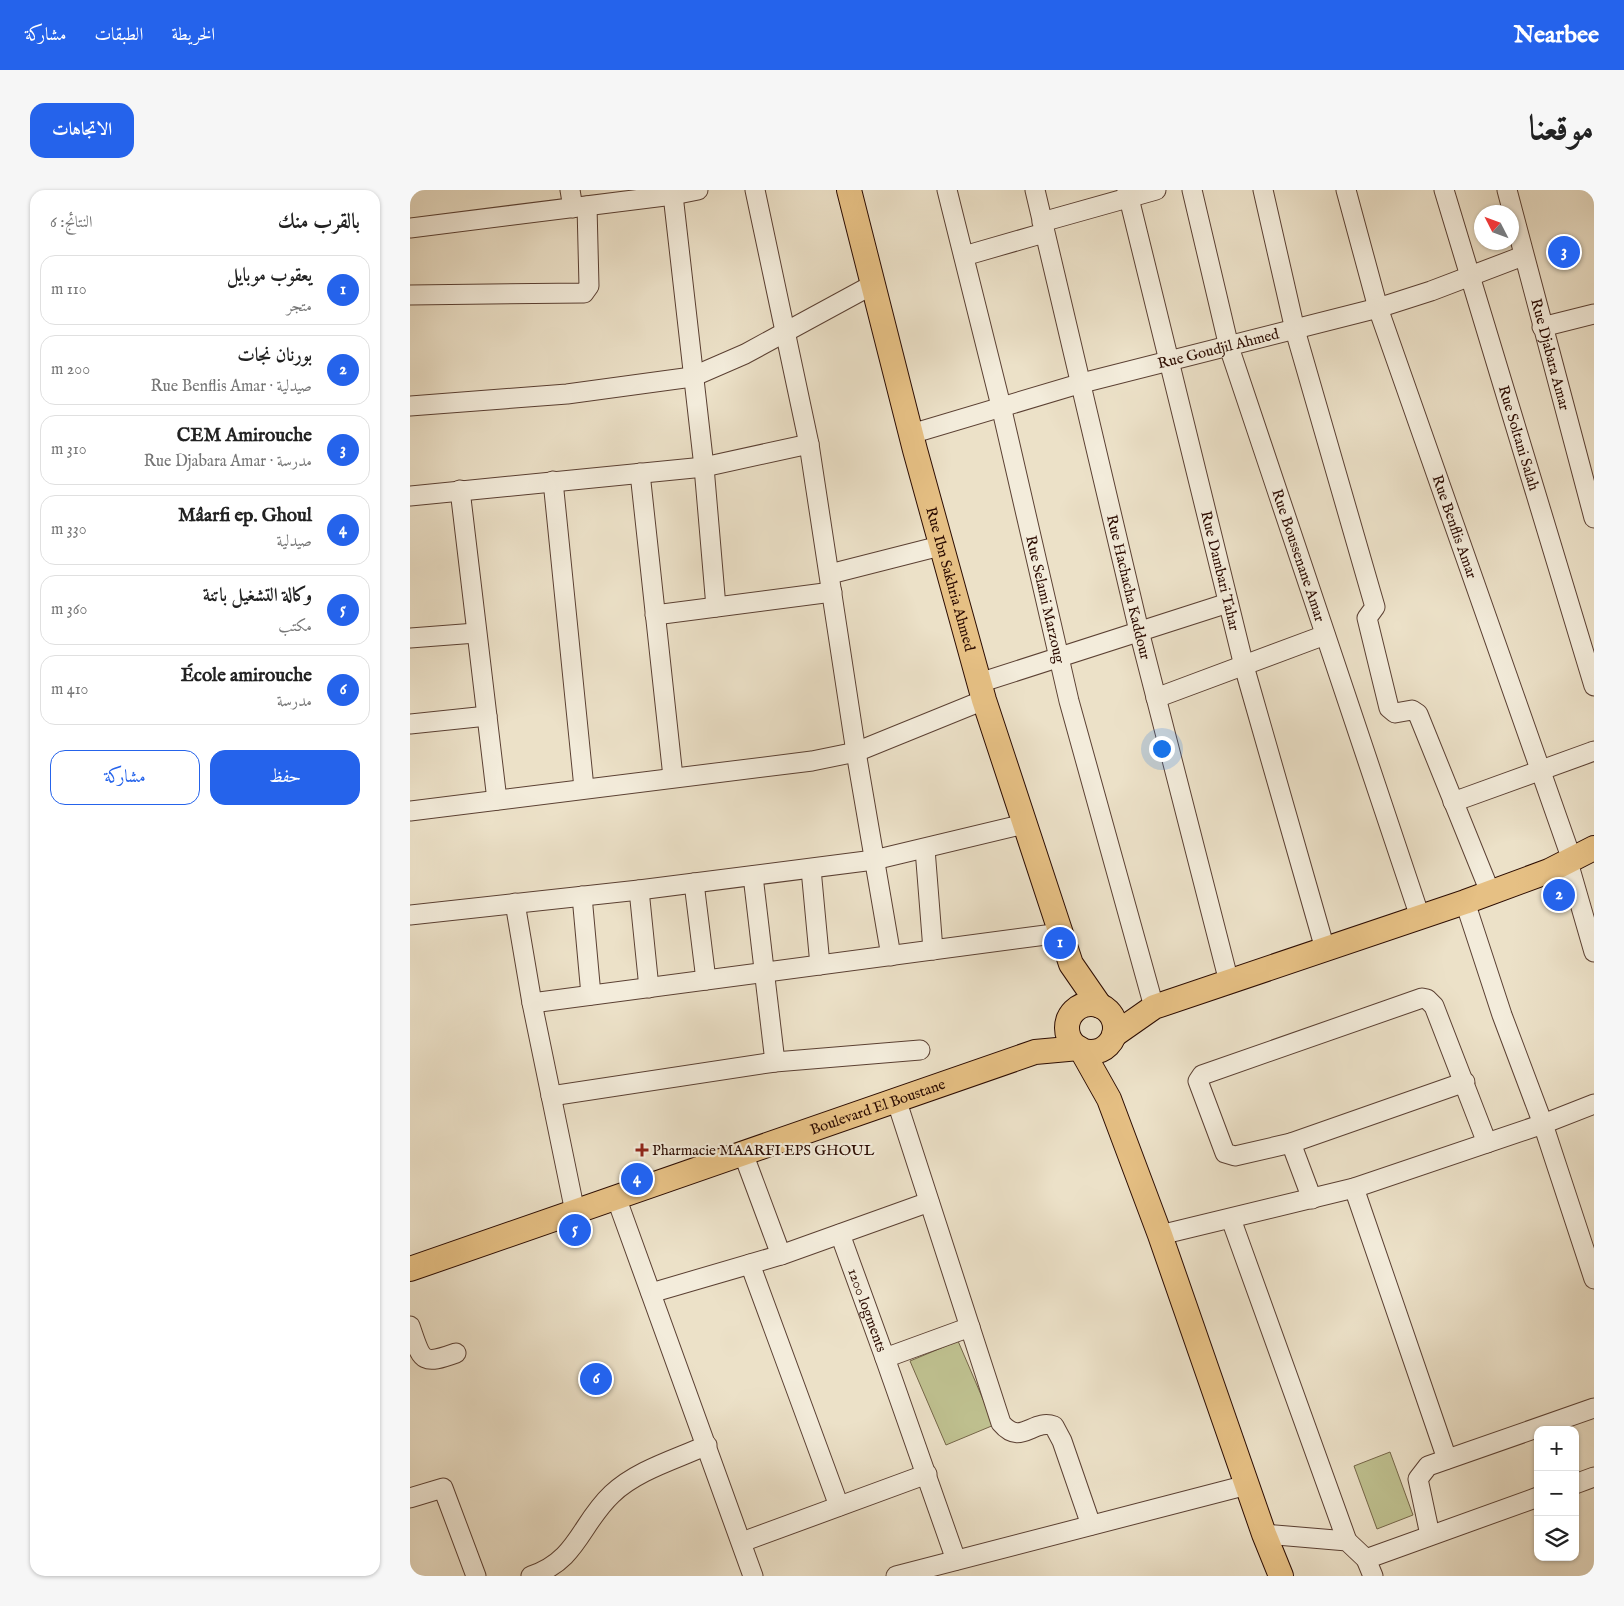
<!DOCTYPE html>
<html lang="ar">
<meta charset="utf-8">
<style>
:root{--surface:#fff;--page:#f6f6f6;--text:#222;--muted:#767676;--line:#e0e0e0;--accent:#2563eb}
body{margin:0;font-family:"IM FELL English",Amiri,serif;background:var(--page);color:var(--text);direction:rtl}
.controls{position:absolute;right:15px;bottom:15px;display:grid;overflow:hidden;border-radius:10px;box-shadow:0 1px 4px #0004}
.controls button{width:45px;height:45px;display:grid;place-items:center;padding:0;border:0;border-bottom:1px solid var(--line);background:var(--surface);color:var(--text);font:25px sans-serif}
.compass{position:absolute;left:1064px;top:15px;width:45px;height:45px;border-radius:50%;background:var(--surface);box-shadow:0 1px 4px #0004;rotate:312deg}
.you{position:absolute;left:751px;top:558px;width:18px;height:18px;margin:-12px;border:4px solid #fff;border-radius:50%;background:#1a73e8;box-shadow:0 0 0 8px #1a73e833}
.badge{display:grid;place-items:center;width:32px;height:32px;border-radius:50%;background:var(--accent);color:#fff;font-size:16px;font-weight:700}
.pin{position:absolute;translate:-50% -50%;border:2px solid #fff;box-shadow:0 1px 5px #0006}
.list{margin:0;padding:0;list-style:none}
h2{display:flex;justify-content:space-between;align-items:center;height:65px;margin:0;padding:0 20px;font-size:21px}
h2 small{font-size:16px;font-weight:400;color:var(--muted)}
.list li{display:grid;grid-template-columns:32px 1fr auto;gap:15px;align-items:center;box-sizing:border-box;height:70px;margin:0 10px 10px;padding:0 10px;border:1px solid var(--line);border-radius:15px}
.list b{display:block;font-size:19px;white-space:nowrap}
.list p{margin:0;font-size:16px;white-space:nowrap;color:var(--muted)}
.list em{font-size:16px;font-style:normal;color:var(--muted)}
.actions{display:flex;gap:10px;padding:15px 20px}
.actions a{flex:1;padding:11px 0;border:1px solid var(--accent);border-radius:15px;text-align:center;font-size:18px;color:var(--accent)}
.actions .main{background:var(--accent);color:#fff}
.icon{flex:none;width:28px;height:28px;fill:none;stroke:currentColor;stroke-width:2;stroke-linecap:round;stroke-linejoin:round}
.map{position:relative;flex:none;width:1184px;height:1386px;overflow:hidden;direction:ltr;border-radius:15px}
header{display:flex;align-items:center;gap:30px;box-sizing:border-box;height:70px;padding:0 25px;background:var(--accent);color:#fff}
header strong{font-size:24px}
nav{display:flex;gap:28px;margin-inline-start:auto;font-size:18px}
.intro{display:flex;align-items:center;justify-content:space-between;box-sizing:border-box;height:120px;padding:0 30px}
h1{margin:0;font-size:35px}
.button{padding:12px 22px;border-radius:15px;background:var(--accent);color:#fff;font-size:18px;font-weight:700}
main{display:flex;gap:30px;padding:0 30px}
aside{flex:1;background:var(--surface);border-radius:15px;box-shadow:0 1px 4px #0004}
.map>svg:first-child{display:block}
.pitch{fill:#bfc190;stroke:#756648}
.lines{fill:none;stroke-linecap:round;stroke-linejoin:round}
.minor-casing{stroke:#5b4033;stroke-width:21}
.major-casing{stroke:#2b0b01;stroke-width:26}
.minor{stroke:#f3ecdb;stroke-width:19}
.major{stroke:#e6c084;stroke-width:24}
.poi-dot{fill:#8f2418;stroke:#f3ecdb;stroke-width:2}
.labels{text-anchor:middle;stroke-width:4.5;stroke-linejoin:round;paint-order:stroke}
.street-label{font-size:15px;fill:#2b0b01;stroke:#f3ecdb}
.poi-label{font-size:15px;fill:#2b0b01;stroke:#f3ecdb;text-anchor:start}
</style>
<header>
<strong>Nearbee</strong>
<nav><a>الخريطة</a><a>الطبقات</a><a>مشاركة</a></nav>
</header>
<div class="intro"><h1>موقعنا</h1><a class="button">الاتجاهات</a></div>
<main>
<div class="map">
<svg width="1184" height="1386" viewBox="0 0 1184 1386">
<rect width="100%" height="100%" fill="#ece1c8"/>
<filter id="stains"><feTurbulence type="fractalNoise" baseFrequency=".004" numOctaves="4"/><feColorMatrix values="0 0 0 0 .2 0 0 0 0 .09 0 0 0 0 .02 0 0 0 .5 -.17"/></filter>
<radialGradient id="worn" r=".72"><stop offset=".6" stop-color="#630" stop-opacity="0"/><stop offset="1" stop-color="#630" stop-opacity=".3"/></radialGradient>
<g class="pitch">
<polygon points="548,1151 584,1235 536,1255 500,1171"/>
<polygon points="980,1262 1003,1325 967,1339 944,1276"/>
</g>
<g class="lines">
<g class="minor-casing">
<g id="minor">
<polyline points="160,0 163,18"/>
<polyline points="345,0 399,254 446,562 481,766"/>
<path id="s1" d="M537,0L591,216L659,511L744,817"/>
<path id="s2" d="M625,0L729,441L819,792"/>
<path id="s3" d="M717,0L834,476L915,759"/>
<path id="s4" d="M782,0L819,157L1010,727"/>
<polyline points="853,0 885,140 965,417 957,428 979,518 985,523 1002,520 1008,524 1080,702"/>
<path id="s5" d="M936,0L968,118L1162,670"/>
<path id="s6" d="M1034,0L1184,496"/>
<path id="s7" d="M1097,0L1184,328"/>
<polyline points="263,5 294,277 306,417"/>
<polyline points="632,32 746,0"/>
<polyline points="0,38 263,5 288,0"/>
<polyline points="554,66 634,43"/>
<polyline points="0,105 174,103 179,96 177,16"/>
<polyline points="1132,137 1184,124"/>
<polyline points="0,216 157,204 282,187 335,164 462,95"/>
<path id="s8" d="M501,244L672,193L968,118L1021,101L1113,66"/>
<polyline points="230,283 263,587"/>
<polyline points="143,291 174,598"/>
<polyline points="50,300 87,610"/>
<polyline points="0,306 294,277 399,254"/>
<polyline points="420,384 530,356"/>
<polyline points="245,425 422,402"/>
<polyline points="0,448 66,443"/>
<polyline points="569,493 818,413"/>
<polyline points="746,508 915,445"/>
<polyline points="0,534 77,526"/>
<polyline points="1043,612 1184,561"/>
<polyline points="0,621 402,571 446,562 574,510"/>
<polyline points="515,659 523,760"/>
<polyline points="1158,672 1184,762"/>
<polyline points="401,679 410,775"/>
<polyline points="343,686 365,872"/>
<polyline points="284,693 296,790"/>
<polyline points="229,700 239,798"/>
<polyline points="172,706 181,805"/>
<polyline points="1055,712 1092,825 1133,934 1184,1089"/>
<polyline points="105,713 122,813 165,1022"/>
<polyline points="0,725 229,700 464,670 614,634"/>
<polyline points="122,813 651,743"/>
<polyline points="141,906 365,872 510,860"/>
<path d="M486,909L591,1233C611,1257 623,1228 644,1236L652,1251L681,1335"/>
<polyline points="881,953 1055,892"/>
<polyline points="333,963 371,1065"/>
<polyline points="944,998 1037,1269"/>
<polyline points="206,1007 343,1386"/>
<polyline points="902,1009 881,953 825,966 815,963 788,891 792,885 1012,808 1017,809 1024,816 1077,953"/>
<polyline points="821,1029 937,1351"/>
<path id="s9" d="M430,1044L475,1168L560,1137"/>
<polyline points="750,1045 944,998 1133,934 1184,914"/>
<polyline points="340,1074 429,1316"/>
<polyline points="241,1103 371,1065 519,1012"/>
<path d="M0,1136C12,1170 10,1176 46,1163"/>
<polyline points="475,1168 546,1370"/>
<polyline points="1165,1294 1184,1287"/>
<polyline points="0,1308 33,1298 66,1386"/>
<polyline points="854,1344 937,1351 956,1369 1128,1307"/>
<polyline points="1020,1345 1008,1289 1018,1276 1184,1218"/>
<polyline points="332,1352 517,1284"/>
<polyline points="956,1369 963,1386"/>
<path d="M121,1386C168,1370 170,1334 202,1304C227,1280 267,1269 297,1255"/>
<polyline points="486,1386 837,1295"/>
</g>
</g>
<g class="major-casing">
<g id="major">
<path id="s10" d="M439,0L505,260L574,510L661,774L690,816"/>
<circle cx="681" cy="838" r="24"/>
<polyline points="704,845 744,817 1055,712 1139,681 1184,658"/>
<polyline points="672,861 699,909 750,1045 854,1344 871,1386"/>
<path id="s11" d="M0,1079L625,862L669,858"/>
</g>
</g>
<use href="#minor" class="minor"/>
<use href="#major" class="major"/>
</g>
<path class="poi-dot" d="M229.5 952.5h5v5h5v5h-5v5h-5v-5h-5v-5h5z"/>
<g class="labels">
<g class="street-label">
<text dy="5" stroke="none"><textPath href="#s8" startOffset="319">Rue Goudjil Ahmed</textPath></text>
<text dy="5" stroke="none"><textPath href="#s7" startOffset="170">Rue Djabara Amar</textPath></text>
<text dy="5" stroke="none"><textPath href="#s6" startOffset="259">Rue Soltani Salah</textPath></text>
<text dy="5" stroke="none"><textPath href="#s5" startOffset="354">Rue Benflis Amar</textPath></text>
<text dy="5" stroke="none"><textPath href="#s4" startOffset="381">Rue Boussenane Amar</textPath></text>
<text dy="5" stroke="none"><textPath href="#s3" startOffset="392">Rue Dambari Tahar</textPath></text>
<text dy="5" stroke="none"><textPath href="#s10" startOffset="402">Rue Ibn Sakhria Ahmed</textPath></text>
<text dy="5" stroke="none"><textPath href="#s2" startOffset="408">Rue Hachacha Kaddour</textPath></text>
<text dy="5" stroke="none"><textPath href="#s1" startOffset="421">Rue Selami Marzoug</textPath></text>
<text dy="5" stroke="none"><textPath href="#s11" startOffset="495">Boulevard El Boustane</textPath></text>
<text dy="5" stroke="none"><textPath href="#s9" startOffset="81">1200 logments</textPath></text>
</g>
<g class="poi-label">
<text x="242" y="965">Pharmacie MAARFI EPS GHOUL</text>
</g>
</g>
<rect width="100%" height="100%" filter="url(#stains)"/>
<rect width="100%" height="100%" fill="url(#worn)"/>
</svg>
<div class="controls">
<button>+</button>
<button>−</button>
<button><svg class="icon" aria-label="layers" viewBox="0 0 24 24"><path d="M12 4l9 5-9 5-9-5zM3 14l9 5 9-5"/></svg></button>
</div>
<svg class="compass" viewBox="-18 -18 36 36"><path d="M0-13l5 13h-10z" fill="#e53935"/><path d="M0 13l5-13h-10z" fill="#767676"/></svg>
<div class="you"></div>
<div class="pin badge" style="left:650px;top:753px">1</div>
<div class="pin badge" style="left:1149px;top:705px">2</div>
<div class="pin badge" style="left:1154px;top:62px">3</div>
<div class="pin badge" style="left:227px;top:989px">4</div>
<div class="pin badge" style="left:165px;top:1040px">5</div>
<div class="pin badge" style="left:186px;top:1189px">6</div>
</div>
<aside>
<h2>بالقرب منك<small>النتائج: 6</small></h2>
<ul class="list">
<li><span class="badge">1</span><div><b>يعقوب موبايل</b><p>متجر</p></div><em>110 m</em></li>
<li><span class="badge">2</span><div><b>بورنان نجات</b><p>صيدلية · Rue Benflis Amar</p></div><em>200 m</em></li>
<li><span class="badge">3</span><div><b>CEM Amirouche</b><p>مدرسة · Rue Djabara Amar</p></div><em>310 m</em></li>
<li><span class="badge">4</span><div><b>Mâarfi ep. Ghoul</b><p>صيدلية</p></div><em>330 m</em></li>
<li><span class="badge">5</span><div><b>وكالة التشغيل باتنة</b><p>مكتب</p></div><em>360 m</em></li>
<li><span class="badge">6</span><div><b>École amirouche</b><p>مدرسة</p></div><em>410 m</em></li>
</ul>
<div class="actions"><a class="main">حفظ</a><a>مشاركة</a></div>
</aside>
</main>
